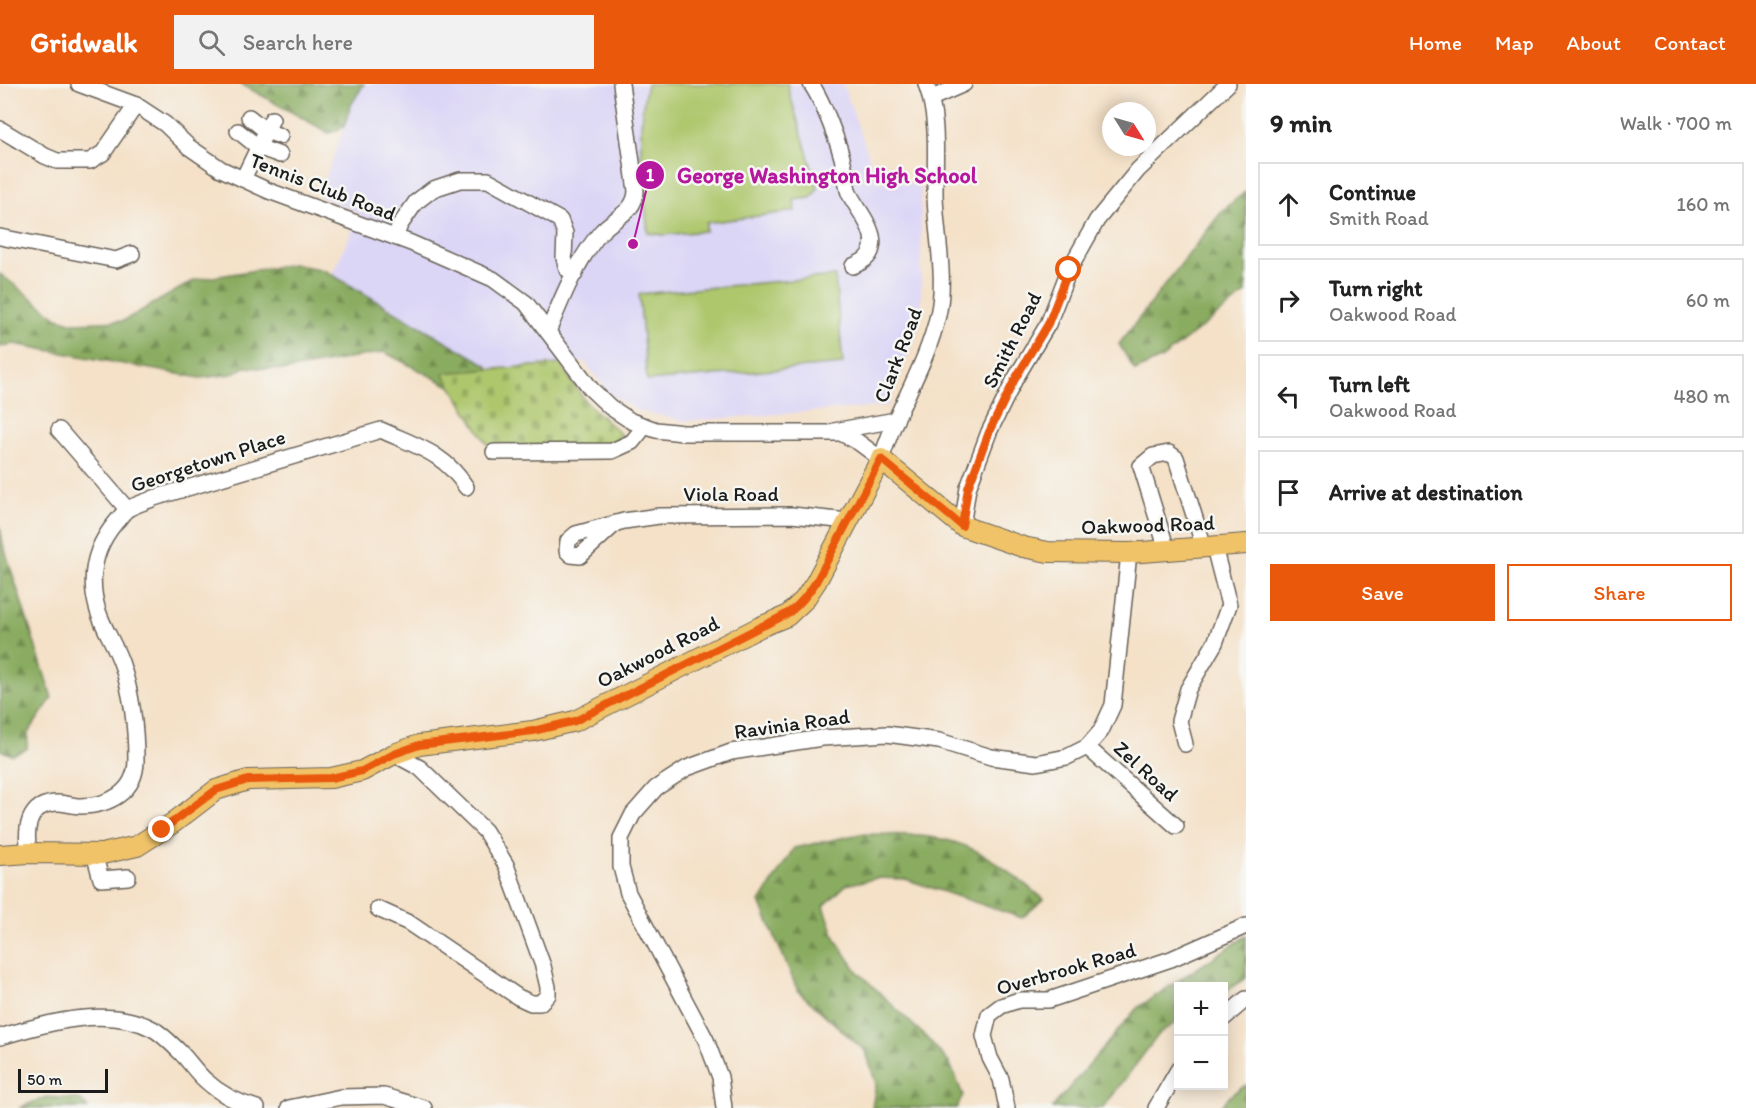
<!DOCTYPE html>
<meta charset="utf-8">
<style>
:root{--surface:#fff;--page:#f2f2f2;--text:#222;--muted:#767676;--line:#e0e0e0;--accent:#ea580c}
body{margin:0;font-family:Itim,sans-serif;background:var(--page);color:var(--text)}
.controls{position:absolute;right:18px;bottom:18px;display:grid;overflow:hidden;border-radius:0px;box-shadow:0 3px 15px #0003}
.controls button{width:54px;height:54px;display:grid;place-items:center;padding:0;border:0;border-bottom:2px solid var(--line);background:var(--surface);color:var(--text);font:30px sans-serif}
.compass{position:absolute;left:1102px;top:18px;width:54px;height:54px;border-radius:50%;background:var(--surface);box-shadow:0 3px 15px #0003;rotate:127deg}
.scale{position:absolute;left:18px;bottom:15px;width:90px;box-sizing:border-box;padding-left:6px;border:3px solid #1c1c1c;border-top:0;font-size:16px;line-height:21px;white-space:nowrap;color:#1c1c1c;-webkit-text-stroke:4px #f6f6f2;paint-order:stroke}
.stop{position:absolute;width:18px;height:18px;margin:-14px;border:4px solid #ea580c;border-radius:50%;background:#fff}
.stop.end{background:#ea580c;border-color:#fff;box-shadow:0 2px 6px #0008}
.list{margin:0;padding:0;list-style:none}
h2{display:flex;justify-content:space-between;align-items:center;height:78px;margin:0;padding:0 24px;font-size:26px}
h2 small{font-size:20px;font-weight:400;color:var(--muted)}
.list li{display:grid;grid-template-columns:39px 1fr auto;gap:18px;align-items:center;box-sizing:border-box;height:84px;margin:0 12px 12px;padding:0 12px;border:2px solid var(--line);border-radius:0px}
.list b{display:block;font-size:22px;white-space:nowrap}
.list p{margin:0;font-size:20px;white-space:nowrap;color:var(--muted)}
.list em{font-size:20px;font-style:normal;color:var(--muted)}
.actions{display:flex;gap:12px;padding:18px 24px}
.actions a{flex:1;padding:14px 0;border:2px solid var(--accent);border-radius:0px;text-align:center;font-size:21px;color:var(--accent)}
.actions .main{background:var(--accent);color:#fff}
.icon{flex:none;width:33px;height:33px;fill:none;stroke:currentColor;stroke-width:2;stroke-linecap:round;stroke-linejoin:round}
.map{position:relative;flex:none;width:1246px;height:1024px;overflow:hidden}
header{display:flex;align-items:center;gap:36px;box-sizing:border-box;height:84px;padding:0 30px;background:var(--accent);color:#fff}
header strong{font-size:28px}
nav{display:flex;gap:33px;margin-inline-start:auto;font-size:21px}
.search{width:420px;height:54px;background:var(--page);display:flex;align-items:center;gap:15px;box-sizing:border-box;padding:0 21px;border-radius:0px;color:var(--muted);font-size:22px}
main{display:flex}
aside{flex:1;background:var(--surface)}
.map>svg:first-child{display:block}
.built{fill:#dcd6f6}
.forest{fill:url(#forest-firs);stroke:#53643e;stroke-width:1.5}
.cemetery{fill:url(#cemetery-stones);stroke:#657244;stroke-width:1.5}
.park{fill:#aec76d;stroke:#657244;stroke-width:1.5}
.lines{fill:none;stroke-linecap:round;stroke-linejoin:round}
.minor-casing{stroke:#686158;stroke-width:18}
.major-casing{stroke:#686158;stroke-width:22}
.minor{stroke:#fff;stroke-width:15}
.major{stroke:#f0c369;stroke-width:20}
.route{stroke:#ea580c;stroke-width:8}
.labels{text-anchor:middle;stroke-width:5;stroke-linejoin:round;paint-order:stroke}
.street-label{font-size:21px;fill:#1c1c1c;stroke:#f6f6f2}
.leader{fill:none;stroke:#b5179e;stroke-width:2}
.callout-dot{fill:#b5179e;stroke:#f6f6f2;stroke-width:2}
.mark-label{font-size:18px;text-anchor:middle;font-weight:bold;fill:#fff}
.callout-label{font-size:22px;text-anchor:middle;font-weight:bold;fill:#b5179e;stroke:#f6f6f2;stroke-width:5;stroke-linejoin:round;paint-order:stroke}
</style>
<header>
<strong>Gridwalk</strong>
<div class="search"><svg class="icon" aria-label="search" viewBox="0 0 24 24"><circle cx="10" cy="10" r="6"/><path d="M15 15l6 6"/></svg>Search here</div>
<nav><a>Home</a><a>Map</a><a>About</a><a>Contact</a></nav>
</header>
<main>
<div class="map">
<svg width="1246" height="1024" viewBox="0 0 1246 1024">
<defs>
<pattern id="forest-firs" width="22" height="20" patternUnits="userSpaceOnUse" patternTransform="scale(1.5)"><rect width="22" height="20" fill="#8aac60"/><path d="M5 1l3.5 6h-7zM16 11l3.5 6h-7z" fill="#708b4e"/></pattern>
<pattern id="cemetery-stones" width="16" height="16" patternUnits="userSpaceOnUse" patternTransform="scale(1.5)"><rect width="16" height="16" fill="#aec76d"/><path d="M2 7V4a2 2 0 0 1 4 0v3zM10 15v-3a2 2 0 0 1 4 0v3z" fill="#95aa5e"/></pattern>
</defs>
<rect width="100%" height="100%" fill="#f6f6f2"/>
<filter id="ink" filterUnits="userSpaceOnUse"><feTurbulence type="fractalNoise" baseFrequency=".0167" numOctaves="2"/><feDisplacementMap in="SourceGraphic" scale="12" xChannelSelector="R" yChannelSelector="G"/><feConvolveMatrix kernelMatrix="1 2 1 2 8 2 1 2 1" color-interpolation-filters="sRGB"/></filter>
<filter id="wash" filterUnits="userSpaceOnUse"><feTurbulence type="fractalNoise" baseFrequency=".008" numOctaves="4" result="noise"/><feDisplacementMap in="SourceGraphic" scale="24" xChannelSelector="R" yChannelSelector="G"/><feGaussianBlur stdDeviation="1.35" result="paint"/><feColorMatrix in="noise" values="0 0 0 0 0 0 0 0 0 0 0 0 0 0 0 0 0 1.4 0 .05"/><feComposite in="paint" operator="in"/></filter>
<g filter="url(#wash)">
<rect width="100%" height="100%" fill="#f4e1c8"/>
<polygon class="built" points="360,0 843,0 878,98 921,100 921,236 888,322 685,337 639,327 610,310 585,278 477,285 332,190 360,130 319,112"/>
<g class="forest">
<polygon points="241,0 364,0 351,21 344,43 329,49"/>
<polygon points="1246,107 1246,209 1162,274 1135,287 1119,260 1223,126"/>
<polygon points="293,180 324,186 487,281 494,295 477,316 384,268 286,286 245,283 232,290 200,294 14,260 0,263 0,190 58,234 74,239 123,237 195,196"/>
<polygon points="0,443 3,460 52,614 28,649 27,665 12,671 0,666"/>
<path d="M860,750C892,751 926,749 957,759C990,769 1017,795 1044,815L1022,834L905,795L877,794L846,801L824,822L836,856L857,887L930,957L950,980L963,1011L957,1024H872L876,1000L866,968L798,907L760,818L794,764Z"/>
<polygon points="1246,852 1246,894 1224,908 1224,902 1178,902 1178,937 1159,950 1103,1024 1052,1024 1137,924"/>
<polygon points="1246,1001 1246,1024 1219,1024 1233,1009"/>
<polygon points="46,1013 79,1015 88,1024 19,1024"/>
</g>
<polygon class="cemetery" points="560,280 585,317 626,355 603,362 489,363 443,289"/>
<g class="park">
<path d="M647,0H788V4L818,104L811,114L794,116L795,127L706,139V147L664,151L648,149C643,100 635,49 647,0Z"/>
<polygon points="835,192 843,280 647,297 639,210"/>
</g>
</g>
<g filter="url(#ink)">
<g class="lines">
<g class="minor-casing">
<g id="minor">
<path d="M79,0L136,21L165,40L189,63L221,85L269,107L411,159L493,195L526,219L591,305L610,323L631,337L656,346L683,349H841L858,358L881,375C886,361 891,347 897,333C912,300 930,267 938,231C947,192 935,148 935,108C935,73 939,34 926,0"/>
<path d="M811,0C823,17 840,62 844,82C846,90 846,101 849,109C856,124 877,146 872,164C870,174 862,178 853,182"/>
<polyline points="932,14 964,0"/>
<polyline points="249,33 266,47 280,52"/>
<polyline points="0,45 45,72 57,77 90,77 103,69 136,21"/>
<polyline points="238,47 258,63 280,71"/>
<polyline points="243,95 272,35"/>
<polyline points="0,153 116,176 132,170"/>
<polyline points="395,153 400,141 416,118 433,105 460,96 488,96 560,136 565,149 564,174 567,185 575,190"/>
<path d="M548,248C562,214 577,176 601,148C614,133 635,129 636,107L621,0"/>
<polyline points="59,346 127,425"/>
<polyline points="834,347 896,336"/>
<polyline points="494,368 612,367 632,358 645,342"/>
<polyline points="616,439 580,472 571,471 567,467 568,457 576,450 624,437 659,432 792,431 847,437"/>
<polyline points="962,442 968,404 989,348 1015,295 1048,240 1069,186 1097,136 1138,86 1228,0"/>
<polyline points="1167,466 1141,382 1153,372 1169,369 1176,374 1204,463"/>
<polyline points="1185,660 1179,637 1188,605 1215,559 1229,521 1214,463"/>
<polyline points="1087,663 1176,742"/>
<path d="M29,769C25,746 27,719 58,719C65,719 73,722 80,722C109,722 136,708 136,676C136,645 132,611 122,581C116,562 104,546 98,527C88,494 94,464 116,438C120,434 124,427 128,425C136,420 146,418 154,414L381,346C416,362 445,369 466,403"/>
<polyline points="94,769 101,795 128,793"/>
<polyline points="378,825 409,839 518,913 531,919 540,919 548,911 548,903 543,882 506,781 485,747 420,684 394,670"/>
<polyline points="1224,934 1246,915"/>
<path d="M0,953C46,939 108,921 153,945C162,950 173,961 181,969C189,977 196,988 205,996C220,1010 238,1019 257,1024"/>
<polyline points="289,1024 341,1013 384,1012 424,1024"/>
<polyline points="724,1024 720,993 706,956 628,809 621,783 621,754 633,730 656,704 687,684 731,668 822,654 887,650 939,657 991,673 1036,679 1067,673 1087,663 1101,647 1113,621 1129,469"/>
<polyline points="1007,1024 1001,995 990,974 984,952 989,931 1001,922 1019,916 1049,916 1171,875 1246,842"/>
<polyline points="1156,1024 1178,986"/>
</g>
</g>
<g class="major-casing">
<polyline id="major" points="0,771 29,769 102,770 137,762 173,739 216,706 248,696 331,694 362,687 394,670 419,661 533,647 575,637 760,543 787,532 804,516 816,498 881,375 962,442 1023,463 1048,468 1129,469 1246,460"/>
</g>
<use href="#minor" class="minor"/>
<use href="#major" class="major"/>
</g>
</g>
<g class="lines" filter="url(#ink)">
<path class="route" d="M162,746L216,706L248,696L331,694L362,687L394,670L419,661L533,647L575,637L760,543C790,530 798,525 816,498L881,375L962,442L968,404L989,348L1015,295L1048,240L1069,186"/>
</g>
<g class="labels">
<g class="street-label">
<text transform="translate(323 103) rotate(21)" y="7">Tennis Club Road</text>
<text transform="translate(1012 256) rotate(-63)" y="7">Smith Road</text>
<text transform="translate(898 271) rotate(-69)" y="7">Clark Road</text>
<text transform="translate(208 377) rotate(-18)" y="7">Georgetown Place</text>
<text x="731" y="417">Viola Road</text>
<text transform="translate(1148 441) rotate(-2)" y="7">Oakwood Road</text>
<text transform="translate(658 568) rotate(-27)" y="7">Oakwood Road</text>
<text transform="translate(792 640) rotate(-8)" y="7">Ravinia Road</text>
<text transform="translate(1146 687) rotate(42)" y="7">Zel Road</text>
<text transform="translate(1066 885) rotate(-16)" y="7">Overbrook Road</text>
</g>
</g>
<path class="leader" d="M633 160L650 91"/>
<g class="callout-dot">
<circle cx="633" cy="160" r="6"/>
<circle cx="650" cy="91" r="15"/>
</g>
<g class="mark-label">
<text x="650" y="97">1</text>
</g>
<g class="callout-label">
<text x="827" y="99">George Washington High School</text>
</g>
</svg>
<div class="controls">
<button>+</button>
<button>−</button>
</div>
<svg class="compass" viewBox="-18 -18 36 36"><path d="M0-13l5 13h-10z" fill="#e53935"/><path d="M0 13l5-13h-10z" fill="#767676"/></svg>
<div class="scale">50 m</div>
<div class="stop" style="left:1069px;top:186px"></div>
<div class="stop end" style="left:162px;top:746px"></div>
</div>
<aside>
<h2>9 min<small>Walk · 700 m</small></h2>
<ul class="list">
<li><svg class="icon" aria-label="ahead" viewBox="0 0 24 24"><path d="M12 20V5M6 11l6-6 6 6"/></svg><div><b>Continue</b><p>Smith Road</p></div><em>160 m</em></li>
<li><svg class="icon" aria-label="right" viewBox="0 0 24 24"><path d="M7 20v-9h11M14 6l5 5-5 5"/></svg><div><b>Turn right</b><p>Oakwood Road</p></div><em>60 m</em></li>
<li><svg class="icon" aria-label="left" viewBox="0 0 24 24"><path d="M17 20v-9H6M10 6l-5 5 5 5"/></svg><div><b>Turn left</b><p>Oakwood Road</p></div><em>480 m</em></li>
<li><svg class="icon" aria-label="arrive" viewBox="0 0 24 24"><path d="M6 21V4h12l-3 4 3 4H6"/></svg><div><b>Arrive at destination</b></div></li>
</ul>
<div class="actions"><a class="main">Save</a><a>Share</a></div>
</aside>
</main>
